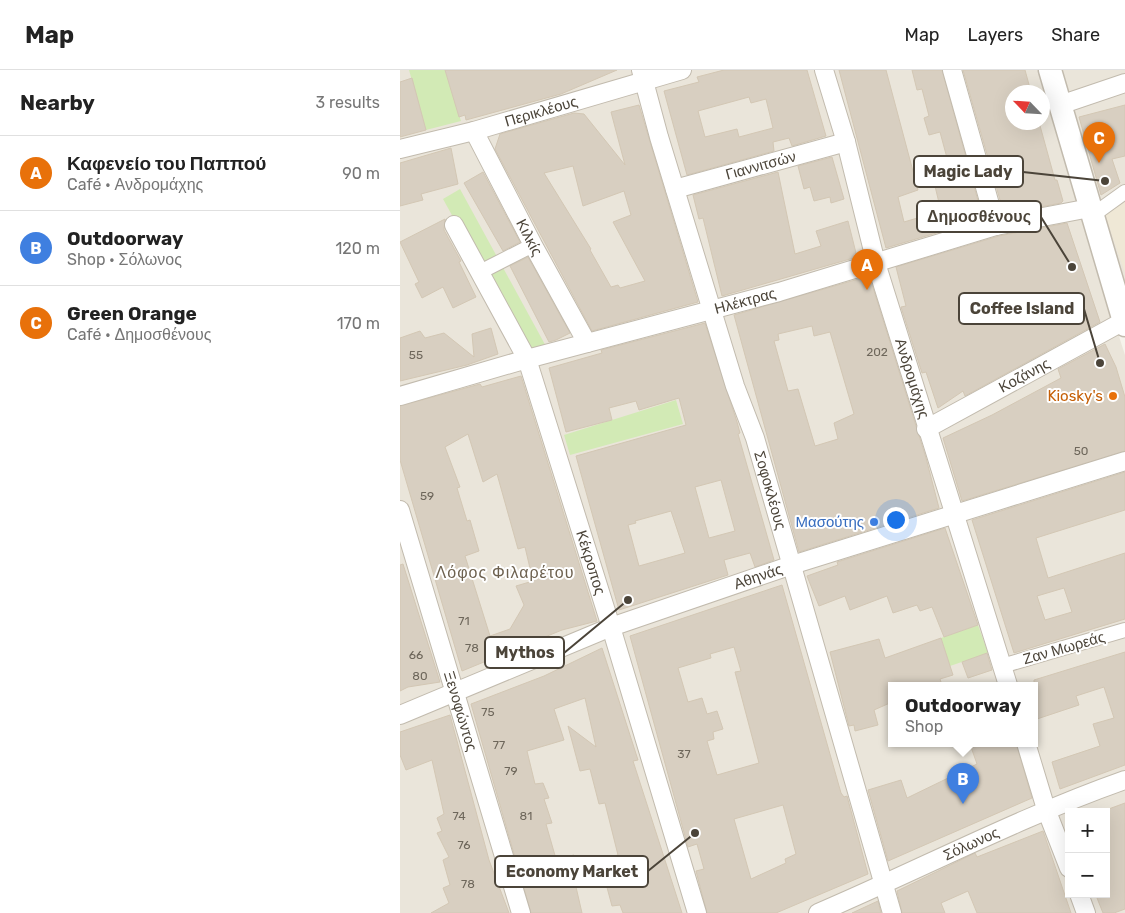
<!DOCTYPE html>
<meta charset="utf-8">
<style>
:root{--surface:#fff;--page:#f6f6f6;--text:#222;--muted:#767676;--line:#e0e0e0;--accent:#0b8043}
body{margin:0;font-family:Rubik,sans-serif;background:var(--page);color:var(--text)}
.controls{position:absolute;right:15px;bottom:15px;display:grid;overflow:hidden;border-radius:0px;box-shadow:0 5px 20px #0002}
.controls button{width:45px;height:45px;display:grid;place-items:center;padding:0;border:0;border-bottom:1px solid var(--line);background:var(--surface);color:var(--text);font:25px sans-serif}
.compass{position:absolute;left:605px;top:15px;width:45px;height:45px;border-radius:50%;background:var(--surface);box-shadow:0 5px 20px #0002;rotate:295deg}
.you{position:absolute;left:495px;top:449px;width:18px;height:18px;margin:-12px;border:4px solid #fff;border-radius:50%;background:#1a73e8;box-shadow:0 0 0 8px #1a73e833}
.badge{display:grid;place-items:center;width:32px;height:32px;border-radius:50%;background:var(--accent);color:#fff;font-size:16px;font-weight:700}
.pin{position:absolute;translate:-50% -41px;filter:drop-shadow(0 1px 2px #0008)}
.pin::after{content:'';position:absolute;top:26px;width:18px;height:15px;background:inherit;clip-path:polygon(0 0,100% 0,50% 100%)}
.popup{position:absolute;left:488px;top:612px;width:150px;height:65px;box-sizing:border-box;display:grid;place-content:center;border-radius:0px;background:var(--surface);filter:drop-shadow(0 1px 4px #0005);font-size:16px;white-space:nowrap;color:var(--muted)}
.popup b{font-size:19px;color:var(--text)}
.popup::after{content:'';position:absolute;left:50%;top:100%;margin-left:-10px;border:10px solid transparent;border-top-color:var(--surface)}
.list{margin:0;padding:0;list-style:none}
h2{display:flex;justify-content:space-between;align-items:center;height:65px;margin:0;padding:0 20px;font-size:21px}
h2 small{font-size:16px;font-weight:400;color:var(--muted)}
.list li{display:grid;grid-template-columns:32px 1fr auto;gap:15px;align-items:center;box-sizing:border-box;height:75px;padding:0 20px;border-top:1px solid var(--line)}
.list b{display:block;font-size:19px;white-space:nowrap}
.list p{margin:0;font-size:16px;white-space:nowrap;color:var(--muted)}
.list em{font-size:16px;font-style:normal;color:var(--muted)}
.map{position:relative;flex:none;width:725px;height:843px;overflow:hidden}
header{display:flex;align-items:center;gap:30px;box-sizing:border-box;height:70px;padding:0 25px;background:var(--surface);border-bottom:1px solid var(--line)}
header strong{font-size:24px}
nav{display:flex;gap:28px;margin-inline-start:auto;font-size:18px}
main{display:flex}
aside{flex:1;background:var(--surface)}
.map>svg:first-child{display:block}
.residential{fill:#eae5da;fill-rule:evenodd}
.education{fill:#efe8d6}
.green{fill:#d2eab5}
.building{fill:#d8cfc1;stroke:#d3c7b4;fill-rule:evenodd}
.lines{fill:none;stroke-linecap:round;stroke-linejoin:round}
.pedestrian-casing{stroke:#c2bbae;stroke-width:16}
.minor-casing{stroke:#c2bbae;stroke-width:20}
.tertiary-casing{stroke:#c2bbae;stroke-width:25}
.pedestrian{stroke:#fff;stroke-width:14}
.minor{stroke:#fff;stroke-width:18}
.tertiary{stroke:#fff;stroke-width:22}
.food-dot{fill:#e8710a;stroke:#fff;stroke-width:2}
.shop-dot{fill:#3f7fe0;stroke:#fff;stroke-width:2}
.labels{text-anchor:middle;stroke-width:4;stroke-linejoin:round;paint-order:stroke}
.number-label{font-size:12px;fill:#6e675b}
.street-label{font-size:15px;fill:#4b4439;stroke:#fff}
.food-label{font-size:15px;fill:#c56008;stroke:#fff;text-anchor:end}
.shop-label{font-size:15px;fill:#366cbe;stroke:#fff;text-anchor:end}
.neighbourhood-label{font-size:16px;letter-spacing:1px;fill:#6e6250;stroke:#fff}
.leader{fill:none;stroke:#4b4439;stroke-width:2}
.callout-dot{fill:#4b4439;stroke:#fff;stroke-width:2}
.callout{fill:#fff;stroke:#4b4439;stroke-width:2}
.callout-label{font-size:16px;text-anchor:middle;font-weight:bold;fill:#4b4439}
</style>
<header>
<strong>Map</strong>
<nav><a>Map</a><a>Layers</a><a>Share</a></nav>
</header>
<main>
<aside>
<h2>Nearby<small>3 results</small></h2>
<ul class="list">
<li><span class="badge" style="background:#e8710a">A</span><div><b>Καφενείο του Παππού</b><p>Café · Ανδρομάχης</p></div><em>90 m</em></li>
<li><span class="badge" style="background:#3f7fe0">B</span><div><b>Outdoorway</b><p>Shop · Σόλωνος</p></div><em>120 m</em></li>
<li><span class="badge" style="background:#e8710a">C</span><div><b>Green Orange</b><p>Café · Δημοσθένους</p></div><em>170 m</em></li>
</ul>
</aside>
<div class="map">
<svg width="725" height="843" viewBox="0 0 725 843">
<rect width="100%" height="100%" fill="#f6f3ec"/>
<g class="residential">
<path d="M0,0H641L684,157L725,285V843H0ZM612,22H642V52H612ZM492,615H634V673H492ZM669,742H706V824H669Z"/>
<polygon points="659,0 725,0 725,227"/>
</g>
<polygon class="education" points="725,127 725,203 704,142"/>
<g class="green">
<polygon points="9,0 45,0 61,51 26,60"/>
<polygon points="60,119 148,280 130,286 43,129"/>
<polygon points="276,330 283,354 170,385 164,365"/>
<polygon points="578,555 588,583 550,596 541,568"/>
</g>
<g class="building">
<polygon points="45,0 217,0 161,24 66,50 65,45 59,47"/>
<path d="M324,0H407L426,66L392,76L389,68L373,72L374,81L287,105L264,21L299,12L297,7ZM349,27L351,33L366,29L373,58L339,67L337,59L305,67L298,41Z"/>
<polygon points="439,0 486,0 518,120 498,127 504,152 541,141 534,112 540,110 536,91 547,88 540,62 529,65 524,48 529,46 522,19 517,20 512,0 542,0 583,149 486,178"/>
<polygon points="563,0 625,0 631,22 612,22 612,52 639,52 655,110 657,110 663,131 661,133 604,144"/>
<polygon points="12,8 26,60 0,67 0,12"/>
<path d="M239,35L298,232L192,261L95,79L100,64L174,43L184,44L225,95L211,42ZM173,96L183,136L224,121L231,145L213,152L245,211L220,218L218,215L211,217L190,180L191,179L144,103Z"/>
<polygon points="725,35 725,86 712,89 720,113 701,125 679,47"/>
<polygon points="51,78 58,114 21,124 23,130 0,136 0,93"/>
<polygon points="432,87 444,129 431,133 430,127 414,131 410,117 404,119 398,96"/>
<polygon points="83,102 120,172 103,181 64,113"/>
<polygon points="378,102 395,184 421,176 416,161 448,151 457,187 322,226 303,148 299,149 293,125"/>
<polygon points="45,149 44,160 61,191 59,192 76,227 53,238 43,217 22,228 15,214 19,212 0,172"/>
<polygon points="667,153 700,252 565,326 563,321 538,338 526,302 522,303 501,237 506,236 496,197 599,166"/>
<polygon points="128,187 170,263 156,270 149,272 110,196"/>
<path d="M462,208V210L470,208L526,388L539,438L399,482L334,245ZM412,256L414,266L430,262L454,344L434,353L438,369L415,376L398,319L388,321L374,271L379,270L378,264Z"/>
<path d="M305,253L337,352L340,363L338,364L374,490L355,497L350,483L324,490L328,505L219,540L176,386L286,355L279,328L239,340L236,331L209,338L212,350L166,362L149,298L202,283L201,280ZM321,410L335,461L309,468L295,417ZM271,441L285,483L239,496L228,455L236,453L235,451Z"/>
<polygon points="91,258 98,284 67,295 0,311 0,268 20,261 25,268 44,263 74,287 72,264"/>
<polygon points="705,274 716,297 725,327 725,381 562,431 543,368 592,345 661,308 658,299"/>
<path d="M121,306L197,551L162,560L62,601L0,390V336L80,314L82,317ZM68,364L83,412L97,404L118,479L125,477L133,511L116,516L124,535L110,559L90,566L65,486L79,481L70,450L67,451L57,418L60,417L45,377Z"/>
<path d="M725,402V440L636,468L648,508L725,483V549L614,583L572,450ZM664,518L672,542L645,550L637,526Z"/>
<polygon points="545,458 578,555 544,567 532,537 520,541 517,535 493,543 487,526 450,540 445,526 419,536 407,506 438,495 437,492"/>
<polygon points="3,494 40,612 8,617 0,621 0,495"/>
<path d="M382,515L441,723L444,727L447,726L468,804L376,843H307L296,801L304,799L297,774L288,777L230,566ZM334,577L341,601L335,602L359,693L317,705L307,671L314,669L313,662L323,659L317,641L307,644L302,628L288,632L278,598L311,588L310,584ZM383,735L396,784L385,789L386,793L351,809L334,749Z"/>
<polygon points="541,568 553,605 540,609 542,615 492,615 492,632 474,640 478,655 455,661 454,655 449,656 430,582 479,569 485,588"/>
<polygon points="202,578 238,690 233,691 282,843 223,843 220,835 212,836 205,810 219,805 214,786 218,785 205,733 199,734 190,699 180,701 168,656 196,677 185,628 154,639 164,670 127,681 135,714 143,713 149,728 144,729 152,753 146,754 156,789 174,785 178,797 173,798 179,817 176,817 182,843 131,843 71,634 144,606"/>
<polygon points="725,582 725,695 660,719 652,692 700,676 693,654 714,648 704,617 676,626 679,635 637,649 634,641 634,610"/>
<polygon points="587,583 592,600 568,608 562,592"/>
<polygon points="50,645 89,790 109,843 31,843 49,833 43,818 50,815 43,790 49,787 37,763 42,761 37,748 44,744 32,690 6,700 0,685 0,662"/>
<polygon points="582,673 616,673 632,728 488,791 468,720 501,710 507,728 577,694 571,677"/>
<polygon points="725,733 725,839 714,843 703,843 697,828 706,825 706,740"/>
<polygon points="643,761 671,843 577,843 568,821 541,833 545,843 502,843 497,821 575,783 577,787"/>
<polygon points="478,831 481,843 452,843"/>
</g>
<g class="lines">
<g class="pedestrian-casing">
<g id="pedestrian">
<polyline points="693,145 725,122"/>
<polyline points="80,202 133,175"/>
<polyline points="602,596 725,560"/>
</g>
</g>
<g class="minor-casing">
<g id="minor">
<path id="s1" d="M241,0L259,67L335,316L355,368L492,843"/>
<path id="s2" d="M424,0L446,72L476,193L608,615"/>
<polyline points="552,0 596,156"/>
<polyline points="660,35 725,13"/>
<path id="s3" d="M74,61L133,175L187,273"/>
<path id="s4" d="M0,79L74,61L282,0"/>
<path id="s5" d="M275,119L446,72"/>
<path id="s6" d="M54,155L127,289L211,557L297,843"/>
<path id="s7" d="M0,326L127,289L379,222L596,156L690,138"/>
<path id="s8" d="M526,359L724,251"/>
<path id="s9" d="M0,440L121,843"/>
<path id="s10" d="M0,645L211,557L392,495L725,391"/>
<polyline points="626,673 646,739 669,798"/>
<polyline points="679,824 686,843"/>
<path id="s11" d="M418,843C521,799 620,747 725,710"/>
</g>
</g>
<g class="tertiary-casing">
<polyline id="tertiary" points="650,0 725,255"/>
</g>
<use href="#pedestrian" class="pedestrian"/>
<use href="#minor" class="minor"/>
<use href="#tertiary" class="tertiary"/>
</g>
<circle class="food-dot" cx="713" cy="326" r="5"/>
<circle class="shop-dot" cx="474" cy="452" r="5"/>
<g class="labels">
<g class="number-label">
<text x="477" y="286">202</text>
<text x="16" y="289">55</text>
<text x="681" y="385">50</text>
<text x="27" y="430">59</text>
<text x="64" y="555">71</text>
<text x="72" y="582">78</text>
<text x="16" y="589">66</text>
<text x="20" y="610">80</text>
<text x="88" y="646">75</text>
<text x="99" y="679">77</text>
<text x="284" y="688">37</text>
<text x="111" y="705">79</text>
<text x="59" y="750">74</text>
<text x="126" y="750">81</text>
<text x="64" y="779">76</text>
<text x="68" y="818">78</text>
</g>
<g class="street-label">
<text dy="5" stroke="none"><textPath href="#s4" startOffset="146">Περικλέους</textPath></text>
<text dy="5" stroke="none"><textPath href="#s5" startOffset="89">Γιαννιτσών</textPath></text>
<text dy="5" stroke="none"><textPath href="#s3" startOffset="120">Κιλκίς</textPath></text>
<text dy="5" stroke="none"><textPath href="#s7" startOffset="358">Ηλέκτρας</textPath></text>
<text dy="5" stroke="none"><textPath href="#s8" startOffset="112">Κοζάνης</textPath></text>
<text dy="5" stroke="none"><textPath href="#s2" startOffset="321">Ανδρομάχης</textPath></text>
<text dy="5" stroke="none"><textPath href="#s1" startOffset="440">Σοφοκλέους</textPath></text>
<text dy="5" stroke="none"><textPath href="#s6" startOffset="366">Κέκροπος</textPath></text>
<text dy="5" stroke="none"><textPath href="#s10" startOffset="384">Αθηνάς</textPath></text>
<text transform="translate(664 578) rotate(-16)" y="5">Ζαν Μωρεάς</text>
<text dy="5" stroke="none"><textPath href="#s9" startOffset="210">Ξενοφώντος</textPath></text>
<text dy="5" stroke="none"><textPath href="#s11" startOffset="168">Σόλωνος</textPath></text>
</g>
<g class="food-label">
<text x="703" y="331">Kiosky's</text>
</g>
<g class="shop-label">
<text x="464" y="457">Μασούτης</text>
</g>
<g class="neighbourhood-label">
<text x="105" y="508">Λόφος Φιλαρέτου</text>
</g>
</g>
<path class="leader" d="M705 111L623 102M672 197L641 147M700 293L684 239M228 530L164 583M295 763L248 801"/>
<g class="callout-dot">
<circle cx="705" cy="111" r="5"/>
<circle cx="672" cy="197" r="5"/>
<circle cx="700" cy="293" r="5"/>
<circle cx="228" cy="530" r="5"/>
<circle cx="295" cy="763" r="5"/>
</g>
<g class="callout">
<rect x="514" y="86" width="109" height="31" rx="5"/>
<rect x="517" y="131" width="124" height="31" rx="5"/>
<rect x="559" y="223" width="125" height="31" rx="5"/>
<rect x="85" y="567" width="79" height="31" rx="5"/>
<rect x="95" y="786" width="153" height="31" rx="5"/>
</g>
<g class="callout-label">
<text x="568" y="107">Magic Lady</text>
<text x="579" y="152">Δημοσθένους</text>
<text x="622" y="244">Coffee Island</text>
<text x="125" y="588">Mythos</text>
<text x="172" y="807">Economy Market</text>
</g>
</svg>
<div class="controls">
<button>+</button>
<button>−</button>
</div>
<svg class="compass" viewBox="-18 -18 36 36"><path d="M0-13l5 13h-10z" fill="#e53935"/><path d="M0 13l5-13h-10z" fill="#767676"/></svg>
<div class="you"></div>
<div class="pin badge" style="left:467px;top:220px;background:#e8710a">A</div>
<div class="pin badge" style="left:563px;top:734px;background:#3f7fe0">B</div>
<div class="popup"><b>Outdoorway</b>Shop</div>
<div class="pin badge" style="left:699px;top:93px;background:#e8710a">C</div>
</div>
</main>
